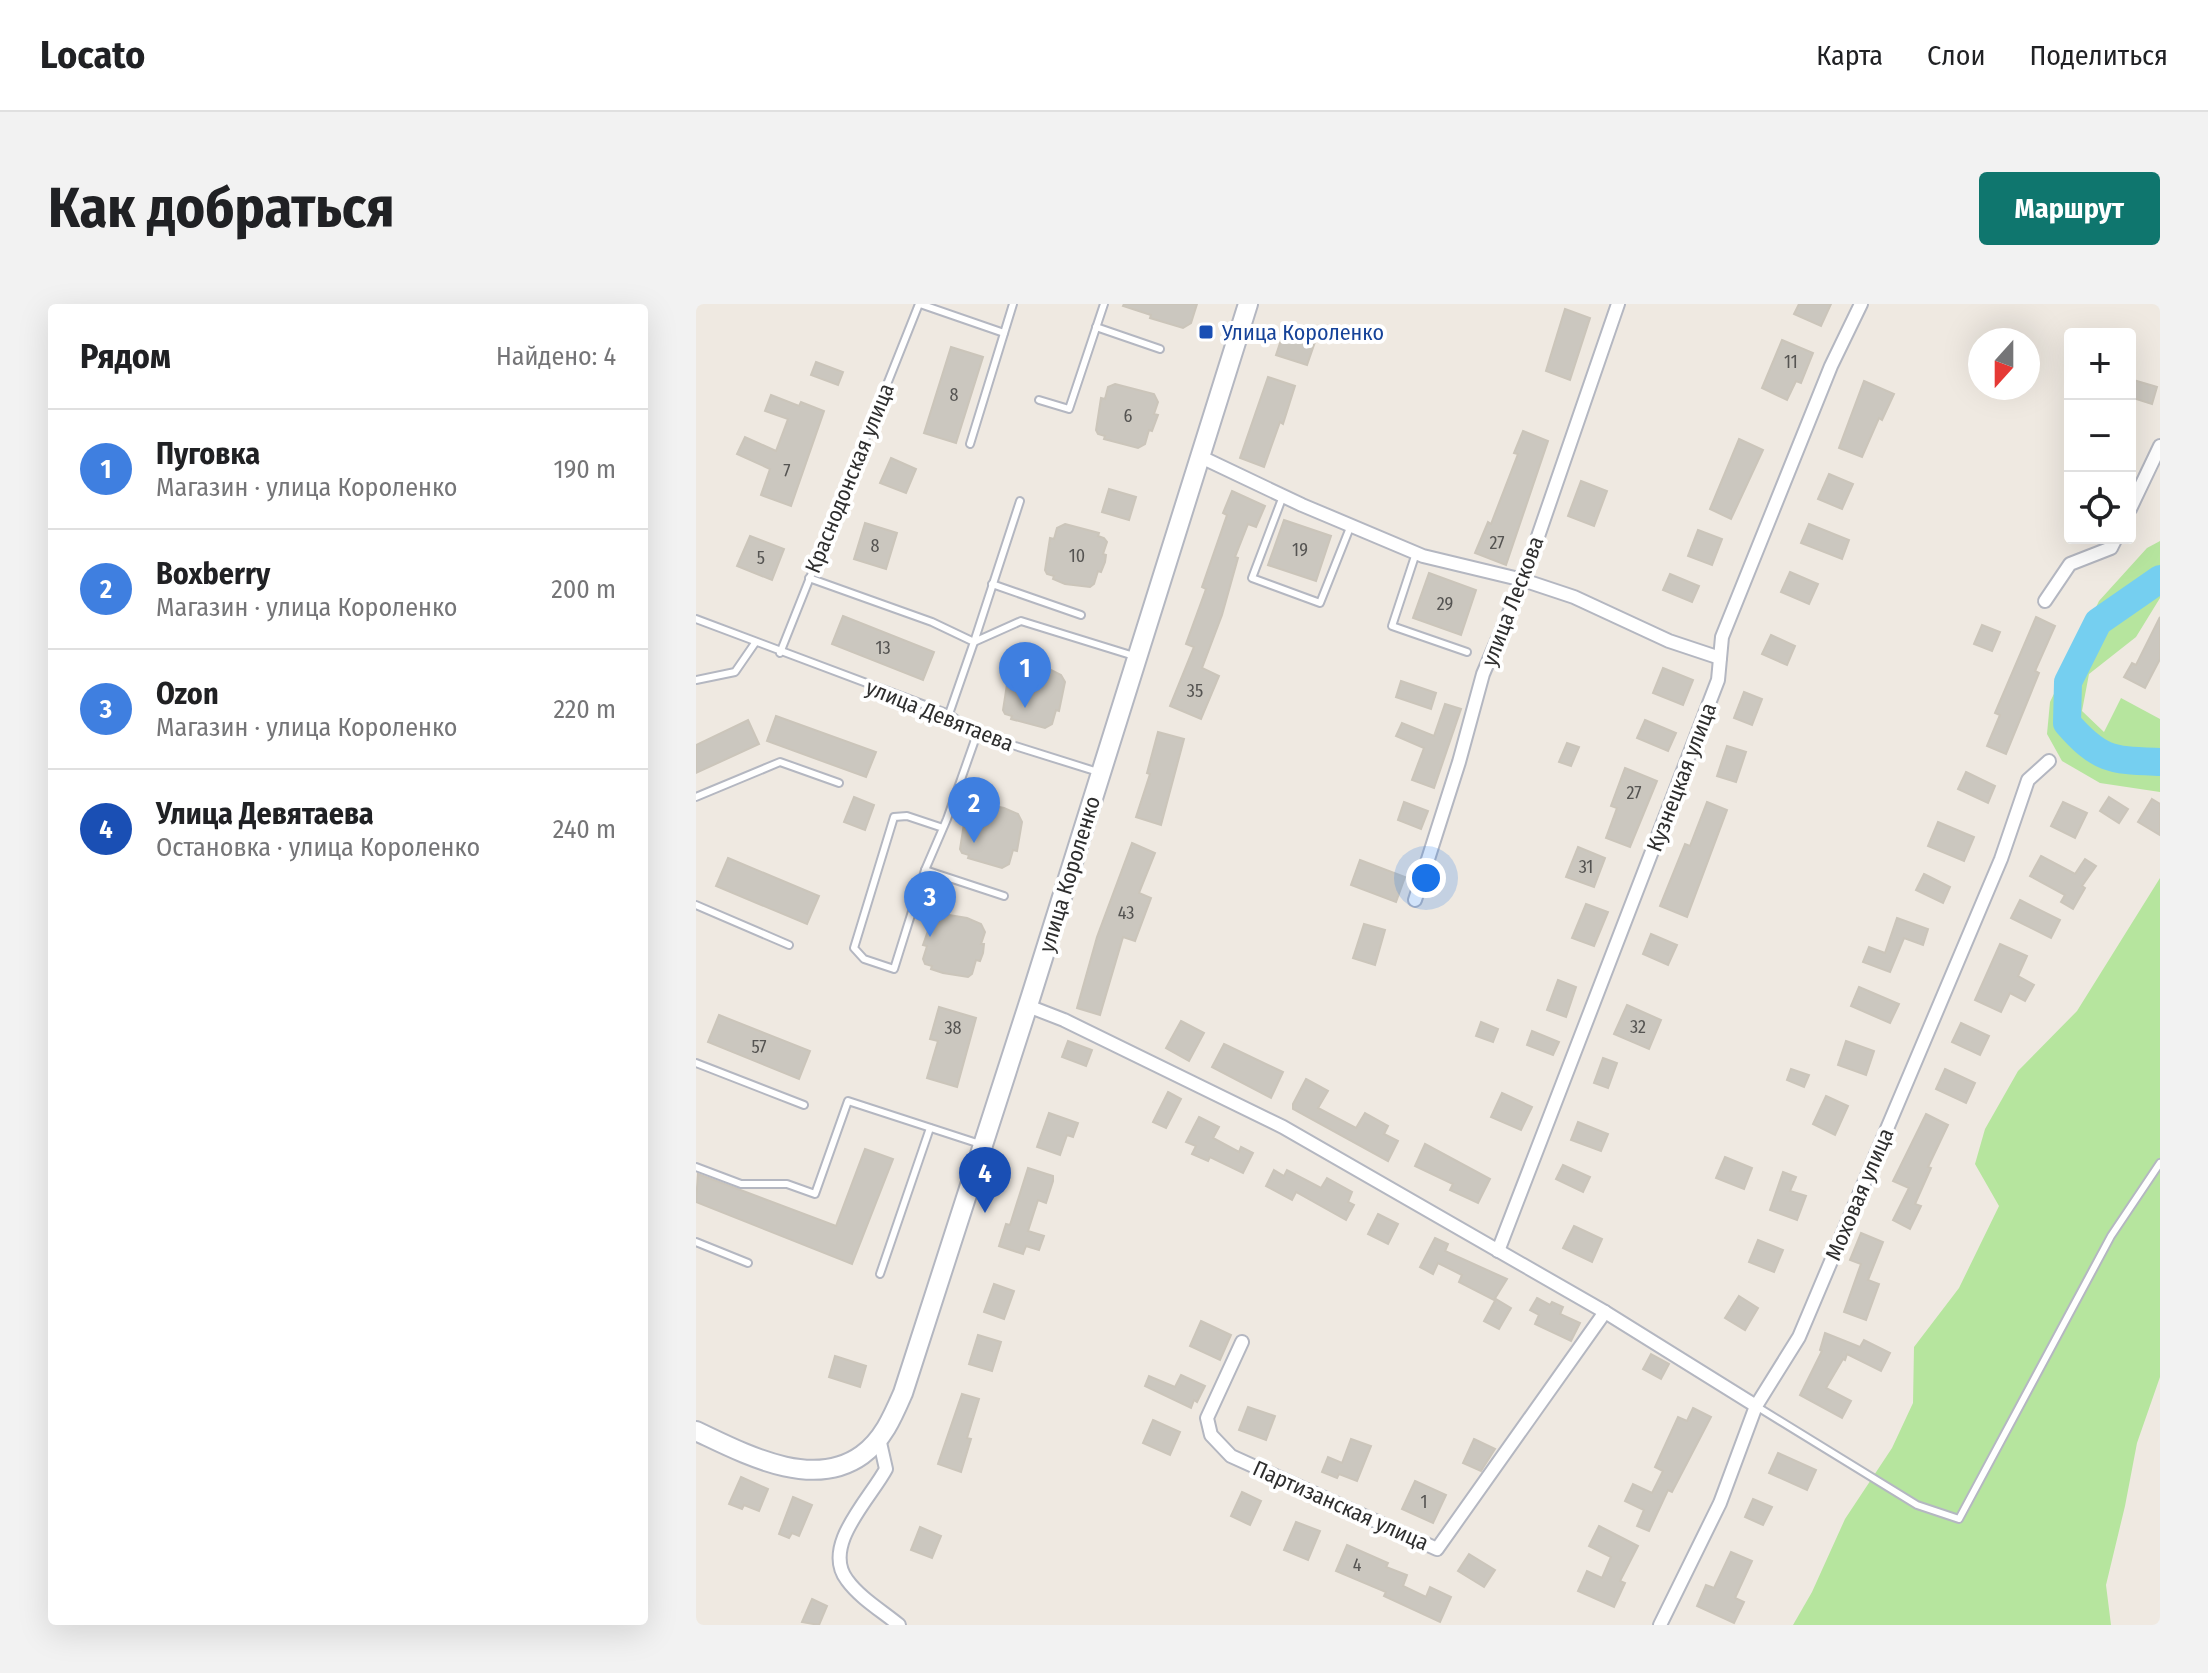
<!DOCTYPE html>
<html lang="ru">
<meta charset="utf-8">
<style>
:root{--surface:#fff;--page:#f2f2f2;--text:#202124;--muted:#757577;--line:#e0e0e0;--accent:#0f766e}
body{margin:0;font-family:"Fira Sans Condensed",sans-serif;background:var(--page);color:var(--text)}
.controls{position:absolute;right:24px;top:24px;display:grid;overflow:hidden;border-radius:8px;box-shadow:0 8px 32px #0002}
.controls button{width:72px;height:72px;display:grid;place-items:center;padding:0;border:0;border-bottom:2px solid var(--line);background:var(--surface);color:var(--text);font:40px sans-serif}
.compass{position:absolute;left:1272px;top:24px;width:72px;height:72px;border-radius:50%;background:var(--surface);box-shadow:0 8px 32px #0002;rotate:201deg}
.you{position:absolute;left:730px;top:574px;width:28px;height:28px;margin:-20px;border:6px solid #fff;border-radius:50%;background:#1a73e8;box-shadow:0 0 0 12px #1a73e833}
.badge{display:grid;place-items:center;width:52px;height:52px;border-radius:50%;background:var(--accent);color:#fff;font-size:26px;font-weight:700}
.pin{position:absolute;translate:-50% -66px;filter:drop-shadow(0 2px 4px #0008)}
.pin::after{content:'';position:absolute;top:42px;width:28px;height:24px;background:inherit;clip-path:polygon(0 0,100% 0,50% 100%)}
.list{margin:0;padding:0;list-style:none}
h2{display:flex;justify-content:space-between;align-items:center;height:104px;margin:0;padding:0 32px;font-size:34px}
h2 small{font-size:26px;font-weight:400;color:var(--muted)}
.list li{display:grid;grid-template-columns:52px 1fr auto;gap:24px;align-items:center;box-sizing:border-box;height:120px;padding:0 32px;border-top:2px solid var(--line)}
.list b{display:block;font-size:30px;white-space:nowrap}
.list p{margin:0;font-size:26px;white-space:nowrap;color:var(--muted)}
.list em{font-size:26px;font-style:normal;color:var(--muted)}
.icon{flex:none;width:44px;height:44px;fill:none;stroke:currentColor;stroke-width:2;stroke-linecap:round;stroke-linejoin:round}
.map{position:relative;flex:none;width:1464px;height:1321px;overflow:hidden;border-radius:8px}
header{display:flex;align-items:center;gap:48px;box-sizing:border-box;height:112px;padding:0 40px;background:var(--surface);border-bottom:2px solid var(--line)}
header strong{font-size:38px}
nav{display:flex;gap:44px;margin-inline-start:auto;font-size:28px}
.intro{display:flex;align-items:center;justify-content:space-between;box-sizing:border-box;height:192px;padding:0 48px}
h1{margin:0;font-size:56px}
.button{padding:20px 36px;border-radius:8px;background:var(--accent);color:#fff;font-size:28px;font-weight:700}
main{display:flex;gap:48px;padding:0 48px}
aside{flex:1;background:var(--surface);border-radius:8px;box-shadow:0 8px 32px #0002}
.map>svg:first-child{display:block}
.green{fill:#b6e59e}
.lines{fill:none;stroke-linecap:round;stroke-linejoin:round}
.river{stroke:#75cff0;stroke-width:28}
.building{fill:#cbc7bf;stroke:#cbc5ba;stroke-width:2}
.lane-casing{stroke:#b4b7c1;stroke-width:10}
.street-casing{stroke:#b4b7c1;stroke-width:16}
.secondary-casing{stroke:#b4b7c1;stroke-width:22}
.lane{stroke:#fff;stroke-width:6}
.street{stroke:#fff;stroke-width:12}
.secondary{stroke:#fff;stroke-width:18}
.transit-dot{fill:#1a4fb4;stroke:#fff;stroke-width:3}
.labels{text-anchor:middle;stroke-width:8;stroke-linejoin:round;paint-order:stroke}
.number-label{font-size:18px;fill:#555452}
.transit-label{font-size:22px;fill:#164399;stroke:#fff;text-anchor:start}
.street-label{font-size:22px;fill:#2e2e2e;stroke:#fff}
</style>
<header>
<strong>Locato</strong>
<nav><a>Карта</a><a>Слои</a><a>Поделиться</a></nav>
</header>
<div class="intro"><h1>Как добраться</h1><a class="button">Маршрут</a></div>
<main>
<aside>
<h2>Рядом<small>Найдено: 4</small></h2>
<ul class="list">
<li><span class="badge" style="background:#3f7fe0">1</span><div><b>Пуговка</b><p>Магазин · улица Короленко</p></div><em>190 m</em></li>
<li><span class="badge" style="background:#3f7fe0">2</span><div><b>Boxberry</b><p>Магазин · улица Короленко</p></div><em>200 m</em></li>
<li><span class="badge" style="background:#3f7fe0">3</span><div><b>Ozon</b><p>Магазин · улица Короленко</p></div><em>220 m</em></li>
<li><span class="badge" style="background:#1a4fb4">4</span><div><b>Улица Девятаева</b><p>Остановка · улица Короленко</p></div><em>240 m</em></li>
</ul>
</aside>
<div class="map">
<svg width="1464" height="1321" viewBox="0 0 1464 1321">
<rect width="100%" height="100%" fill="#efe9e1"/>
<g class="green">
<polygon points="1464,237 1464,294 1440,333 1393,370 1386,407 1408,428 1425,394 1464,415 1464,488 1404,479 1366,457 1351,430 1354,398 1403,297 1451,244"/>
<polygon points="1464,574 1464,1073 1441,1139 1429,1202 1410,1281 1415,1321 1097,1321 1116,1288 1149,1215 1196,1144 1217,1099 1218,1043 1263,984 1303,902 1279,860 1289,825 1322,767 1381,707"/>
</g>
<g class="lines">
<path class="river" d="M1464,275L1402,318L1372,378L1371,419C1404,457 1416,456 1464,458"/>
</g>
<g class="building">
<polygon points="428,0 501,0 495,19 487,24 454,14 455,11 427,2"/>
<polygon points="1103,0 1135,0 1125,22 1098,10"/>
<polygon points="869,5 894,14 874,76 850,67"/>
<polygon points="589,24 620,35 611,61 580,51"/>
<polygon points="1086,36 1117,49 1105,79 1100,77 1091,96 1066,84"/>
<polygon points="255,43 287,53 260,139 228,129"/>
<polygon points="120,58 147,68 142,81 115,71"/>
<polygon points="572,73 599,82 587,120 584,118 568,163 544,154"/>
<polygon points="1434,75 1461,83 1456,100 1434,93"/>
<polygon points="1168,77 1198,90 1186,116 1183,114 1166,153 1143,144"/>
<polygon points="419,80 458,90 462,98 458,110 462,111 456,127 453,126 449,140 442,144 408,135 409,132 402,130 400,126 405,94 409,95 412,83"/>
<polygon points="75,91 103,102 105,98 128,107 95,202 65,191 74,165 41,150 49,133 80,147 92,115 69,107"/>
<polygon points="827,127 852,137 810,261 779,249 792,218 795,220 822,150 818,149"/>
<polygon points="1043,135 1067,146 1035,215 1014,205"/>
<polygon points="195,154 220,165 210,189 184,179"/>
<polygon points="1133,170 1157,180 1146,205 1122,195"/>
<polygon points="885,177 911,187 898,222 872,212"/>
<polygon points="413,185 440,193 433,216 406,208"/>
<polygon points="536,187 569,202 560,223 552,220 539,253 542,254 526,311 506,364 523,372 505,415 474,402 498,343 490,340 510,285 506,283 531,211 527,209"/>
<polygon points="588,216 635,232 620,277 572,261"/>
<polygon points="169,219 201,229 190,265 158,255"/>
<polygon points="369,220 403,229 402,232 408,234 411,238 407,250 410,251 409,258 405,268 402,267 398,280 394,283 369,280 357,275 358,272 351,270 349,266 354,234 358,235 361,224"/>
<polygon points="1113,220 1153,236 1146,255 1105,239"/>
<polygon points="1002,226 1026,235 1016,261 992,252"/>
<polygon points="54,232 88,245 76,276 41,262"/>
<polygon points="1094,268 1122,280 1113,300 1085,288"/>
<polygon points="733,269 780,286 765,331 717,314"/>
<polygon points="974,270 1003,282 996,298 967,286"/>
<polygon points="147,312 238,348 227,376 136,340"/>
<polygon points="1340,313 1359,322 1339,367 1343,369 1310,450 1291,442 1304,411 1299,409"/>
<polygon points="1464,313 1464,355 1449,384 1428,373 1436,359 1440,361"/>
<polygon points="1286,321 1304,328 1296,347 1278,340"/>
<polygon points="1075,331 1099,342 1091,361 1066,350"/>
<polygon points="326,360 353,365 365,371 369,378 363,407 360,406 356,420 349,424 315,415 316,412 309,410 307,406 312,374 316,375 319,363"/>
<polygon points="967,364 997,376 987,401 957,389"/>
<polygon points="705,377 740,389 735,405 700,393"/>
<polygon points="1048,388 1066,395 1056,421 1038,414"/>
<polygon points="749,400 765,405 738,484 716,476 728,444 700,432 706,419 738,432"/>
<polygon points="80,412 180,448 170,473 71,437"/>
<polygon points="52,416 63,440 0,469 0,441"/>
<polygon points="949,416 980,429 972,447 941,434"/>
<polygon points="462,428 488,435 465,521 440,513 454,470 451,469"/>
<polygon points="871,439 883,443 875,462 863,458"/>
<polygon points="1031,442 1050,448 1040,478 1021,472"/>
<polygon points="929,464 961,477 934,543 910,534 921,504 915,502"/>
<polygon points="1270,468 1299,482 1292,499 1262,485"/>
<polygon points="158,493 178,501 169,526 148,518"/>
<polygon points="1413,493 1432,505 1423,519 1404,507"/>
<polygon points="1456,495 1464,500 1464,531 1442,518"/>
<polygon points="708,498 732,507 725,525 702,516"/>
<polygon points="1011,498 1031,506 991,613 964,602 989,540 994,542"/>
<polygon points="1367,498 1391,509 1379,534 1355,522"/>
<polygon points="284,499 308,504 322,510 326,518 321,547 317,546 313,560 306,564 272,554 273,551 266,549 264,545 269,513 273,514 276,503"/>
<polygon points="1242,518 1278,533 1268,557 1232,542"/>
<polygon points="436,539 459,549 443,589 455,594 439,637 427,633 404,711 381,704 401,633"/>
<polygon points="882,543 909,554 898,583 870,573"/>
<polygon points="1345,552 1379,570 1389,555 1400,562 1386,582 1389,584 1377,605 1365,598 1369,591 1334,572"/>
<polygon points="32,554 123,592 111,620 20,582"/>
<polygon points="664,556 709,573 700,598 655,581"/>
<polygon points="1228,570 1254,583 1247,599 1220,586"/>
<polygon points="1324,596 1364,616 1355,634 1315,614"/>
<polygon points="890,600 912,608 898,642 876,634"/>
<polygon points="247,610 271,614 285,620 289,628 285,640 288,640 287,649 284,657 280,656 276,670 272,673 247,669 235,665 236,662 229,660 227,655 231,642 227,641 233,624 236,625 239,613"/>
<polygon points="1201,614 1232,625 1227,641 1208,634 1194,668 1167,658 1173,643 1189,649"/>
<polygon points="668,620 689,626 679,661 657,654"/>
<polygon points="955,630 981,641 972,661 947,650"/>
<polygon points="1304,640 1331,652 1322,672 1338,681 1329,697 1314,689 1305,708 1279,696"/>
<polygon points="862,676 880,683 870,713 851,706"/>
<polygon points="1163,683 1203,700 1194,719 1155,702"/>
<polygon points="931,701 965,716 953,745 918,730"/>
<polygon points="243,703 280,714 261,783 231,774 242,737 234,735"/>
<polygon points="23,711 114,747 103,775 12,738"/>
<polygon points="485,717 508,729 493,757 470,744"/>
<polygon points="785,718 802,725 797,738 780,732"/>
<polygon points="1265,719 1293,732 1284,751 1256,738"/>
<polygon points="836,727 863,738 857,751 831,741"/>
<polygon points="372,737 396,746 390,762 366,753"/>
<polygon points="1150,737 1178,747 1170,771 1142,761"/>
<polygon points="528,740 587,768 575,794 516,763"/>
<polygon points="907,754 921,759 912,784 898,779"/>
<polygon points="1095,765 1113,771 1108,783 1091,776"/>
<polygon points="1249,765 1279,779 1270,799 1240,785"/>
<polygon points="610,775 632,787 622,804 660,824 669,809 692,822 688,830 702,837 692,857 597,805 597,800"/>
<polygon points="472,788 485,795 470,824 457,818"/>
<polygon points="806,789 836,803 825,826 795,813"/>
<polygon points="1130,792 1152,802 1139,831 1117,820"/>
<polygon points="353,809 382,819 377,833 371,831 364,851 341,843"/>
<polygon points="1230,810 1252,821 1232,863 1235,864 1219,900 1225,902 1214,925 1197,916 1213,884 1197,877"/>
<polygon points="503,813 523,823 517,834 543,848 545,843 557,849 547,869 514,853 512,857 496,850 500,842 490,838"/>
<polygon points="882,818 912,830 905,847 875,836"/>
<polygon points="729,840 794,875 782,899 754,886 757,880 719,862"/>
<polygon points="169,845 197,855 156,960 0,898 2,870 140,922"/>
<polygon points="1029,853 1056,864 1048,885 1020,874"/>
<polygon points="867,861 894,873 887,888 860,875"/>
<polygon points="332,864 357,872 357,877 350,899 342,896 332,927 348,932 343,946 330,942 327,950 303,942 310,920 314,921"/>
<polygon points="578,866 588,872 591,866 625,884 631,874 656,888 652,898 658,901 650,916 600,888 596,896 570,882"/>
<polygon points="1087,868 1100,873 1094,887 1110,892 1101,916 1074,906"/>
<polygon points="682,910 702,920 692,940 672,930"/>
<polygon points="878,922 906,935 896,958 867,944"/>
<polygon points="1165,929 1187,938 1172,976 1183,980 1170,1016 1148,1008 1165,960 1154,956"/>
<polygon points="739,934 752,940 749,947 811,975 798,996 763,978 766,971 742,959 737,970 724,963"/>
<polygon points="1062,936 1087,946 1078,968 1053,958"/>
<polygon points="298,980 318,987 308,1015 288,1008"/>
<polygon points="1043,992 1062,1004 1049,1026 1029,1014"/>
<polygon points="841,994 854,1001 856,998 867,1003 864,1010 884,1019 875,1037 839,1020 843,1011 834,1006"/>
<polygon points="800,995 815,1004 803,1025 788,1017"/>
<polygon points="505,1017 535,1031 524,1056 494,1042"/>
<polygon points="1129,1029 1164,1043 1168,1036 1194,1049 1185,1067 1151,1050 1149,1056 1147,1055 1130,1084 1155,1097 1146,1114 1104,1091 1126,1047 1124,1046"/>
<polygon points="282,1031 305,1038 296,1067 273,1060"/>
<polygon points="955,1050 973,1060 965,1075 947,1065"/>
<polygon points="139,1052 170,1062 164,1083 133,1073"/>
<polygon points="485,1071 509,1082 501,1098 498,1096 495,1104 449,1082 453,1072 479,1083"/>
<polygon points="266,1090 283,1095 271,1134 275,1135 265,1168 242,1160"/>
<polygon points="552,1103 579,1112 570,1136 543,1126"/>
<polygon points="997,1104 1015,1113 976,1188 972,1186 953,1227 941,1222 948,1206 929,1197 937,1180 956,1189 967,1167 959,1163 982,1113 991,1117"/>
<polygon points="457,1116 484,1128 474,1151 447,1139"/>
<polygon points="655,1135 675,1142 661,1177 643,1170 641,1174 626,1168 632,1153 646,1159"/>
<polygon points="778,1135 799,1145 785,1167 767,1159"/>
<polygon points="1082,1149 1120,1166 1111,1186 1073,1169"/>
<polygon points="45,1173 72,1185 63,1207 48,1201 46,1205 33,1200"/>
<polygon points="719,1177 750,1191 737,1219 706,1205"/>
<polygon points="546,1188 565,1197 554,1221 535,1212"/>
<polygon points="97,1193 116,1201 103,1232 96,1229 93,1234 83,1230"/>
<polygon points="1057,1195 1076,1203 1067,1221 1049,1213"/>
<polygon points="600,1218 624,1227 612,1256 588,1246"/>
<polygon points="903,1222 942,1242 924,1277 929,1279 918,1303 882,1287 891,1267 906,1274 915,1253 893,1242"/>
<polygon points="224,1223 245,1232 236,1254 215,1246"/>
<polygon points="651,1241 692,1259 690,1263 711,1271 707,1282 730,1293 734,1283 755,1293 744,1318 688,1292 690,1288 640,1267"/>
<polygon points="1035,1248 1056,1257 1039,1294 1048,1298 1038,1319 1001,1302 1010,1281 1018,1284"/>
<polygon points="773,1250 799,1266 788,1283 762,1267"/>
<polygon points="116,1295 131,1302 123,1321 106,1318"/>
</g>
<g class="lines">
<g class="lane-casing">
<g id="lane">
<polyline points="224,0 308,29"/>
<polyline points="400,23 464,45"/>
<polyline points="343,96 373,105 408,0"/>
<polyline points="274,140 317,0"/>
<polyline points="587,192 556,274 624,299 655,221"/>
<polyline points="324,197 278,338 325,317 438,352"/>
<polyline points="720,249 696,322 771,348"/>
<polyline points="113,274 236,318 278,338 253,410"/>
<polyline points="296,280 385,311"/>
<polyline points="0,315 253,410 281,430 402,468"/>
<polyline points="84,349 223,0"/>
<polyline points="0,376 39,368 59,339"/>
<polyline points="0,493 84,458 143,479"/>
<polyline points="247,524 211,512 198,513 158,644 168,655 198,665 229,566 251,515 281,430"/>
<polyline points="229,566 308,592"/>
<polyline points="0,601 93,641"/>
<polyline points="0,759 108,801"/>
<polyline points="0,863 45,880 91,880 119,890 152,797 284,840"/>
<polyline points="0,938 52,959"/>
<polyline points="184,970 234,824"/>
<polyline points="1060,1102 1221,1201 1263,1215 1415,932 1464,859"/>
</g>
</g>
<g class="street-casing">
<g id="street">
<polyline points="505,153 606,201 727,252 827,276 878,293 973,337 1024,354"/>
<polyline points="1434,205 1464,142"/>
<polyline points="1349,297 1374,260 1415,244 1420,234"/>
<polyline points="719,596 763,458 787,370 827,276 922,0"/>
<polyline points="332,702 368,716 587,823 909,1008 1060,1102"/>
<polyline points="802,947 1022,376 1026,333 1135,62 1165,0"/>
<polyline points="546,1038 511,1114 515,1131 535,1152 741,1245 909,1008"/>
<path d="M183,1134L190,1165C174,1195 125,1242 151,1276C164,1294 186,1307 203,1321"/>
<polyline points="964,1321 1024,1199 1060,1102 1103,1033 1305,555 1332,476 1353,457"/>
</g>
</g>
<g class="secondary-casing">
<path id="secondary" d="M0,1127C47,1149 116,1187 166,1151C187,1136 197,1112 207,1089L335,692L552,0"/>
</g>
<use href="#lane" class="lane"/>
<use href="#street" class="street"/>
<use href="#secondary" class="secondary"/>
</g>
<rect class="transit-dot" x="502" y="20" width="16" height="16" rx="4"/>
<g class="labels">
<g class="number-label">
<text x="1095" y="64">11</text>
<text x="258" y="97">8</text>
<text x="432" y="118">6</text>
<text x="91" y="173">7</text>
<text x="801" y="245">27</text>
<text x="179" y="248">8</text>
<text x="604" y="252">19</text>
<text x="381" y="258">10</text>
<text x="65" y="260">5</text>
<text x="749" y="306">29</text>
<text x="187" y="350">13</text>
<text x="499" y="393">35</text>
<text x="938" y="495">27</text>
<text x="890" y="569">31</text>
<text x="430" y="615">43</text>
<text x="942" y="729">32</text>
<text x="257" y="730">38</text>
<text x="63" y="749">57</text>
<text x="728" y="1204">1</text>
<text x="661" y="1267">4</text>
</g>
<g class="transit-label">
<text x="526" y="36">Улица Короленко</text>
</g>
<g class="street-label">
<text transform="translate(153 174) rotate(-68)" y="8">Краснодонская улица</text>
<text transform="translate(816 297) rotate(-69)" y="8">улица Лескова</text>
<text transform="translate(244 411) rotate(22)" y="8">улица Девятаева</text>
<text transform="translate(985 473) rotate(-69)" y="8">Кузнецкая улица</text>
<text transform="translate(373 570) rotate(-73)" y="8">улица Короленко</text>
<text transform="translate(1163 890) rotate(-67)" y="8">Моховая улица</text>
<text transform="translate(645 1201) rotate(24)" y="8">Партизанская улица</text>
</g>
</g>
</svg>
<div class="controls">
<button>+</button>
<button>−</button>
<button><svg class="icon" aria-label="locate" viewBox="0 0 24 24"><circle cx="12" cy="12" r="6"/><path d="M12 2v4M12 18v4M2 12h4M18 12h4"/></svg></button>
</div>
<svg class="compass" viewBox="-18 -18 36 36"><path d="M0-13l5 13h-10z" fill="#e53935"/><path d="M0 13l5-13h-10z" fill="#757577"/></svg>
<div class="you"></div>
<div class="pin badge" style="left:329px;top:404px;background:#3f7fe0">1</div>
<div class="pin badge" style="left:278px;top:539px;background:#3f7fe0">2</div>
<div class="pin badge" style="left:234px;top:633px;background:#3f7fe0">3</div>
<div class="pin badge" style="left:289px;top:909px;background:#1a4fb4">4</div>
</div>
</main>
